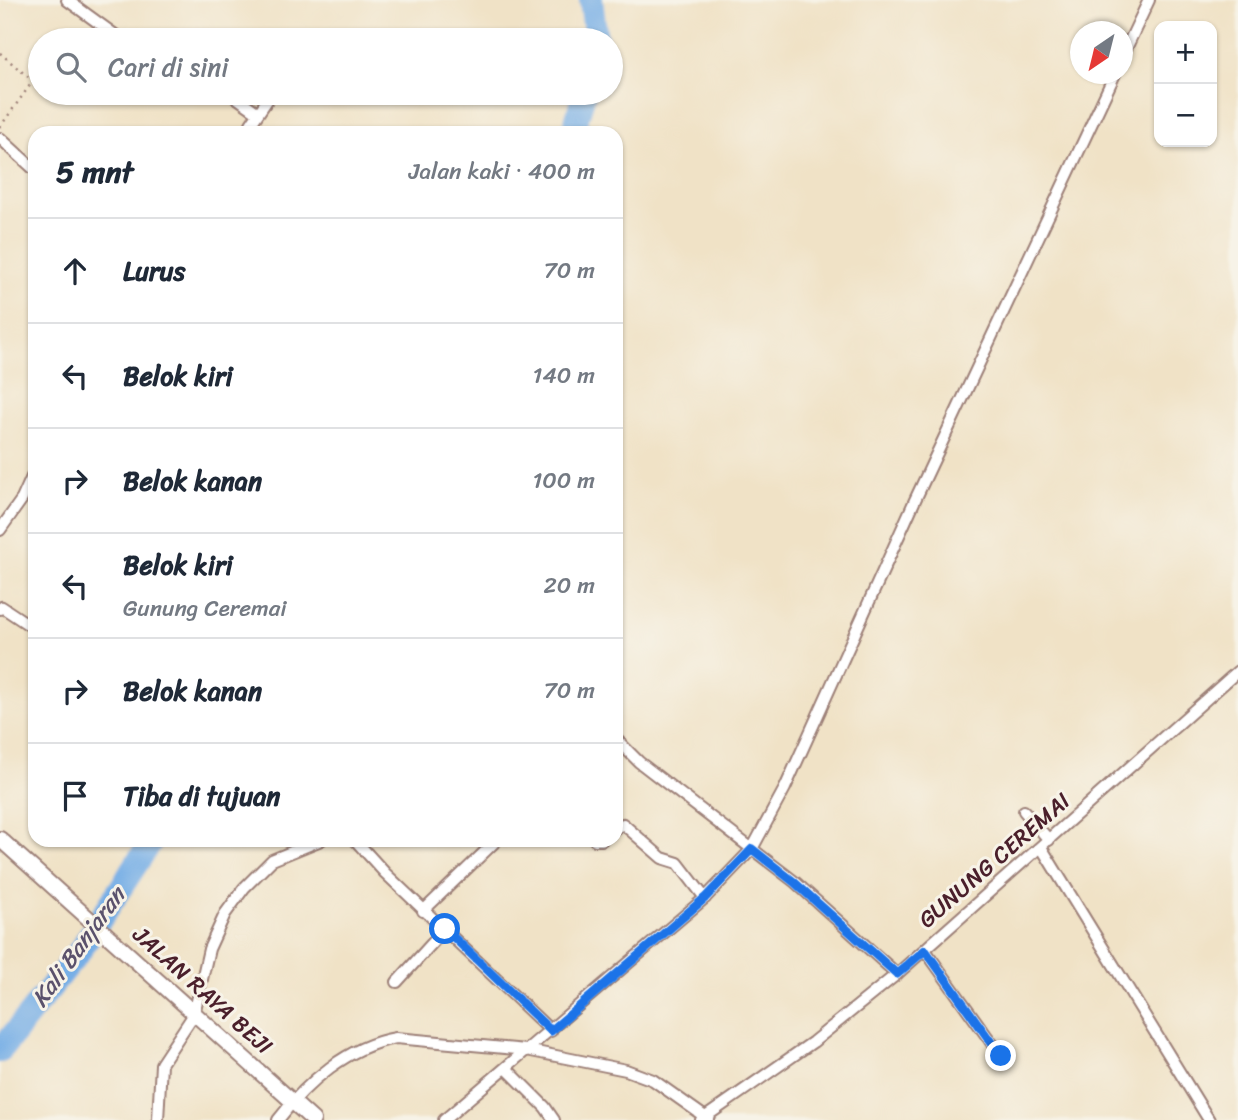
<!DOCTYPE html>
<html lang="id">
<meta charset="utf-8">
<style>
:root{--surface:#fff;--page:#f6f6f7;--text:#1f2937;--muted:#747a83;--line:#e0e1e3}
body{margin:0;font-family:Sriracha,sans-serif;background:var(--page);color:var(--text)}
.controls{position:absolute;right:21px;top:21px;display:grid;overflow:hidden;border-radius:14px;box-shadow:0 2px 5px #0004}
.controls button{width:63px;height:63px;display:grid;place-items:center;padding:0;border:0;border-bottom:2px solid var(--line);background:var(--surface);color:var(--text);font:35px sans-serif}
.compass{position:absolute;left:1070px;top:21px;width:63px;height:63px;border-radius:50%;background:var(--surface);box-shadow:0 2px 5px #0004;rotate:215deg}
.stop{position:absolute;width:21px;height:21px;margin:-16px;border:5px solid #1a73e8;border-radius:50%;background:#fff}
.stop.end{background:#1a73e8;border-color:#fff;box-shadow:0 2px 7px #0008}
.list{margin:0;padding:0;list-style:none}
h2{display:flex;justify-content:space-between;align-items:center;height:91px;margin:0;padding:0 28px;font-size:30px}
h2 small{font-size:23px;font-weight:400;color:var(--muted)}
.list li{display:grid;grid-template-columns:46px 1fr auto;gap:21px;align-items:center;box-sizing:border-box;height:105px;padding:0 28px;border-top:2px solid var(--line)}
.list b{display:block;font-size:26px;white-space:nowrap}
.list p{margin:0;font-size:23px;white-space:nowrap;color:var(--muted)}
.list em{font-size:23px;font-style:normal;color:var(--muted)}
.icon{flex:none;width:38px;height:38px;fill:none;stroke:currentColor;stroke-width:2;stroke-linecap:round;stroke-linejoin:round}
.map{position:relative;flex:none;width:1238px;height:1120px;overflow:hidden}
.search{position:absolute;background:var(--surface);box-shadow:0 2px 5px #0004;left:28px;top:28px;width:595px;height:77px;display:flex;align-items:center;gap:18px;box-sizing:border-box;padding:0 24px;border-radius:38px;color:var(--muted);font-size:26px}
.panel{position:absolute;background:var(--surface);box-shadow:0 2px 5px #0004;left:28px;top:126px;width:595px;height:721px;border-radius:21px}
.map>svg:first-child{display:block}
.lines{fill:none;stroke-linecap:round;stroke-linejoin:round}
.river{stroke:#77afe6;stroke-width:24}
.street-casing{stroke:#9d8078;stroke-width:14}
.secondary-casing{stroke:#9d8078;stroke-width:18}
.path{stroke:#9d8078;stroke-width:2.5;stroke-dasharray:2 5;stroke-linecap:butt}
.street{stroke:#fff;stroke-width:10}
.secondary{stroke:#fff;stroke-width:14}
.route{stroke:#1a73e8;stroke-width:9}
.labels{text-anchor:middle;stroke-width:6;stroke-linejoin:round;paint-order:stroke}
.street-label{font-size:23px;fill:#4a1f2b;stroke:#f7f3e8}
.water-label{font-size:24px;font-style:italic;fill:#5a516c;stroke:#f7f3e8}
</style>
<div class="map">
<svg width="1238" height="1120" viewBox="0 0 1238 1120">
<rect width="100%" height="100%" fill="#f7f3e8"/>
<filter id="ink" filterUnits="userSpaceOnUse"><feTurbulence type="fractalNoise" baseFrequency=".0143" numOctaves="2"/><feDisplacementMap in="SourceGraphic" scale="14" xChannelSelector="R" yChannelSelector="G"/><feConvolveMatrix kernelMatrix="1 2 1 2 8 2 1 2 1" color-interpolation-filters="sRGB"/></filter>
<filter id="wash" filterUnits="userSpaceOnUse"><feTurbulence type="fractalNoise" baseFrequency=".00686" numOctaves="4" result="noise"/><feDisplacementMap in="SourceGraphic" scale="28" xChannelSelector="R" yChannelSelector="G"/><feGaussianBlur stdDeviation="1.57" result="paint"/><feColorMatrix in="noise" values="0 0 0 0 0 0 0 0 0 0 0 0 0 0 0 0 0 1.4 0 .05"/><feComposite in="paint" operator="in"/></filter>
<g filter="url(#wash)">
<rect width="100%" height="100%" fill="#f0e2c6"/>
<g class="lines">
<g class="river">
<polyline points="591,0 596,40"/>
<polyline points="573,133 584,93"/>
<polyline points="0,1051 79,952 152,840"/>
</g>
</g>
</g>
<g filter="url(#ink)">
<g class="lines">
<g class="street-casing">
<g id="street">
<polyline points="67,0 122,40"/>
<polyline points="1122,57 1149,0"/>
<polyline points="230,93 257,112"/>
<polyline points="257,133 251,124 272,93"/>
<polyline points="0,138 35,170"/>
<polyline points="0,530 22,499 35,470"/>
<polyline points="0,609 2,607 35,629"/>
<polyline points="616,739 639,762 795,882 897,974"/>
<polyline points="1024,811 1049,840"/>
<polyline points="616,828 623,824 662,858 678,863 705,898"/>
<polyline points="355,840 385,873 551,1031"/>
<polyline points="595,840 602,840"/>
<polyline points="1041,847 1209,1120"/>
<polyline points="423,911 497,840"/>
<polyline points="925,950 1001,1056"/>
<polyline points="397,982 445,929"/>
<polyline points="506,1068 545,1107 554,1120"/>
<polyline points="158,1120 161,1064 194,1014 209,949 225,914 244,888 272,860 321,840"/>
<path d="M278,1120C307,1082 348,1046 396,1038L526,1050L626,1070L653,1080L708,1119"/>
<polyline points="444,1120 705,898 752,849 785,788 915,500 1115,74"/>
<polyline points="701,1120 813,1042 897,974 1238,671"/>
</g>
</g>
<g class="secondary-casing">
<polyline id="secondary" points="0,839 313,1120"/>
</g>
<g class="path">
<polyline points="0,53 40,87"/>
<polyline points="47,93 49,93"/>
<polyline points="0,127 33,81"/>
</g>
<use href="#street" class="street"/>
<use href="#secondary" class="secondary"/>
</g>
</g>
<g class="lines" filter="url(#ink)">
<polyline class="route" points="445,929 551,1031 705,898 752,849 794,882 897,974 925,950 1001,1056"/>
</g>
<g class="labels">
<g class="street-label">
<text transform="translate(994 860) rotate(-41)" y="8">GUNUNG CEREMAI</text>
<text transform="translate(203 990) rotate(42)" y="8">JALAN RAYA BEJI</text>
</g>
<g class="water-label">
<text transform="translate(78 947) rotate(-54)" y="8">Kali Banjaran</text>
</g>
</g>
</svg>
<div class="controls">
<button>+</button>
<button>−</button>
</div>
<svg class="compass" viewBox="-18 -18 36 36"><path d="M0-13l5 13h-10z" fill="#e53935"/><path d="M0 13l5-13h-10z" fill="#747a83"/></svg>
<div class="stop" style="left:445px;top:929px"></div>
<div class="stop end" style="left:1001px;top:1056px"></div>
<div class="search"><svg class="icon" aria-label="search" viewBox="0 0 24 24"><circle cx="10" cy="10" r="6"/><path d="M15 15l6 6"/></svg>Cari di sini</div>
<section class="panel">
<h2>5 mnt<small>Jalan kaki · 400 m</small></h2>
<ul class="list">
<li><svg class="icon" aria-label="ahead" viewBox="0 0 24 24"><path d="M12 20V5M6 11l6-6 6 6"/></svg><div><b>Lurus</b></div><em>70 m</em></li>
<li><svg class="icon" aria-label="left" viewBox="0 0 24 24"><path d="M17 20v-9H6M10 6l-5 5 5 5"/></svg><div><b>Belok kiri</b></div><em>140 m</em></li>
<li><svg class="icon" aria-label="right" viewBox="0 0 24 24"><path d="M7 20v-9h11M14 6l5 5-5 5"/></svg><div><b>Belok kanan</b></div><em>100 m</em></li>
<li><svg class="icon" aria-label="left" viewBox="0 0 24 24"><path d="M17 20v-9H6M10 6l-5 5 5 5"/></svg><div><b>Belok kiri</b><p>Gunung Ceremai</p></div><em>20 m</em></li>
<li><svg class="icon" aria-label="right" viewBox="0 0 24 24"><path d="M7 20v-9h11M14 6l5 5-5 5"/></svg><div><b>Belok kanan</b></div><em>70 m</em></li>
<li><svg class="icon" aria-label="arrive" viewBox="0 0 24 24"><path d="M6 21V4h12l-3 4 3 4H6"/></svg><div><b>Tiba di tujuan</b></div></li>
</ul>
</section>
</div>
